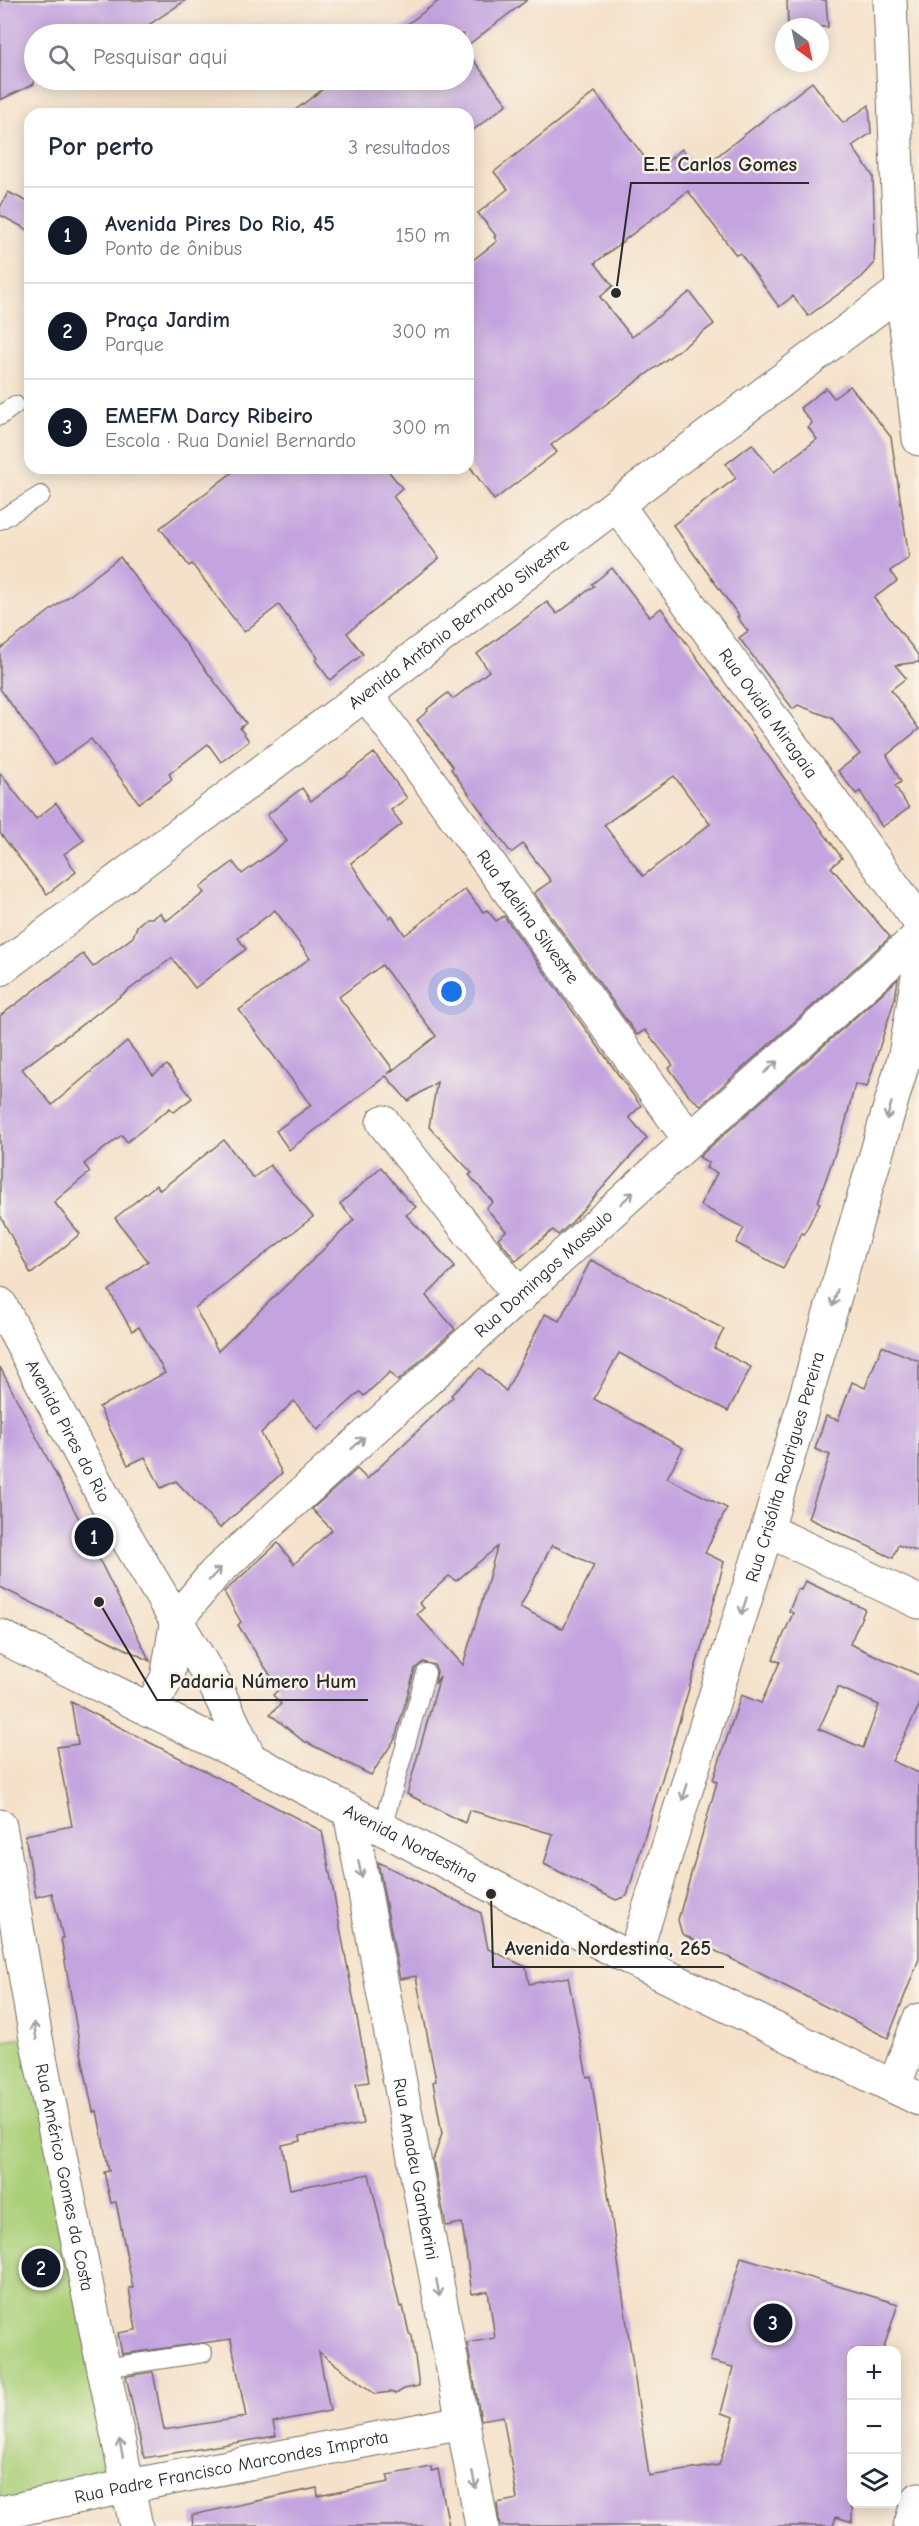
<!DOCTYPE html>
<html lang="pt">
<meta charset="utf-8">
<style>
:root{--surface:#fff;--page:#f2f2f3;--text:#1f2937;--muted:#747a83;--line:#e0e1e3;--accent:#111827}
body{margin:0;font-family:"Comic Neue",sans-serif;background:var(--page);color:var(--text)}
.controls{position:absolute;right:18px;bottom:18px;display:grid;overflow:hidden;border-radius:12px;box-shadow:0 3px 15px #0003}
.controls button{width:54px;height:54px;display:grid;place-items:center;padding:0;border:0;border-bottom:2px solid var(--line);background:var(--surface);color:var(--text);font:30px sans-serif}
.compass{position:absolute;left:775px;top:18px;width:54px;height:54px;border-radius:50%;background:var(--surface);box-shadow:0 3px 15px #0003;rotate:147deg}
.you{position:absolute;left:452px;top:992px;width:21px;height:21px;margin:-15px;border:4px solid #fff;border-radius:50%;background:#1a73e8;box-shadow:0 0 0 9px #1a73e833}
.badge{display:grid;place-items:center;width:39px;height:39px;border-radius:50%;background:var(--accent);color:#fff;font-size:20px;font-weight:700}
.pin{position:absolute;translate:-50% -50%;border:3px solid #fff;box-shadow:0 2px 6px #0006}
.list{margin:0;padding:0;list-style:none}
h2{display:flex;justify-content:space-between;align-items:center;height:78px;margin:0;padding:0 24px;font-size:26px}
h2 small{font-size:20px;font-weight:400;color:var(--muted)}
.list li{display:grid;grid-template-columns:39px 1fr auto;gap:18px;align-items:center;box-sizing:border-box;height:96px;padding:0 24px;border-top:2px solid var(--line)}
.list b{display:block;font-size:22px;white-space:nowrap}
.list p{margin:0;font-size:20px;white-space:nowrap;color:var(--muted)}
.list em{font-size:20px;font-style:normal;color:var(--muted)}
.icon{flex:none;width:33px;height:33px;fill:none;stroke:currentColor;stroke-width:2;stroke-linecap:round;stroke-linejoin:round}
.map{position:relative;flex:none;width:919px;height:2526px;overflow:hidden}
.search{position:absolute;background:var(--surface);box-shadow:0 3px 15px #0003;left:24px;top:24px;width:450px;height:66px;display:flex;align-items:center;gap:15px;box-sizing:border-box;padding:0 21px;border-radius:33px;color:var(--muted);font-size:22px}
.panel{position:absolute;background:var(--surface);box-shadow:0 3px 15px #0003;left:24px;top:108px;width:450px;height:366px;border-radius:18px}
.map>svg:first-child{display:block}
.green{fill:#abd079;stroke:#6b7e52;stroke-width:1.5}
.building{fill:#c4a4df;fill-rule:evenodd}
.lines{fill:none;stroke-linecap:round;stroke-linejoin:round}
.lane-casing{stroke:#726b62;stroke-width:20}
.street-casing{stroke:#726b62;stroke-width:35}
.secondary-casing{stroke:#726b62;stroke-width:35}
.lane{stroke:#fff;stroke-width:18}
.street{stroke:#fff;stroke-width:33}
.secondary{stroke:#fff;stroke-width:33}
.oneway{stroke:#a0a0a0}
.labels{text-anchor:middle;stroke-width:5;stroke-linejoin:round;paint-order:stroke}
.street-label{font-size:18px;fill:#2b2b2b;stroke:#f7f3e8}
.leader{fill:none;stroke:#2b2b2b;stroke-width:2}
.callout-dot{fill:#2b2b2b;stroke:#f7f3e8;stroke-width:2}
.callout-label{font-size:20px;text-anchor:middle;font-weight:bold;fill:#2b2b2b;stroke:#f7f3e8;stroke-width:5;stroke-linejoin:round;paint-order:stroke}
</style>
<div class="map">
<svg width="919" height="2526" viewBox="0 0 919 2526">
<rect width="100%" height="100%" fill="#f7f3e8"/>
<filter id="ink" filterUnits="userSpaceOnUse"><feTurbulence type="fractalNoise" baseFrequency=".0167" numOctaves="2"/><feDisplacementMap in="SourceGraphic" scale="12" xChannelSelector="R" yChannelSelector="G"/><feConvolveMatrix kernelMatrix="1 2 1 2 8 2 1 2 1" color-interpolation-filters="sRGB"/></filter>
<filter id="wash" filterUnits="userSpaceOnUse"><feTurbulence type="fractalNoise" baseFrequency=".008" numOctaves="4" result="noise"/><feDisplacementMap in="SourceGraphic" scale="24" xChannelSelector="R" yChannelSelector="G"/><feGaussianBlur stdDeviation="1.35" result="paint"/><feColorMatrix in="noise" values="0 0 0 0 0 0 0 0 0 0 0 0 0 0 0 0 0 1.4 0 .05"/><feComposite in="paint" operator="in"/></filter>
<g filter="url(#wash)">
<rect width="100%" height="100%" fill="#f5e1c9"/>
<polygon class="green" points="34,2036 129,2494 0,2515 0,2042"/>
<g id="blocks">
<g class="building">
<polygon points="0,0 186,0 135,34 34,34 34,84 0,100"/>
<polygon points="440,0 527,0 464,48 464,34 394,34"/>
<polygon points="787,0 826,0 828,27 788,27"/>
<polygon points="464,48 507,104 468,134 468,114 290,114 335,80 464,80"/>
<polygon points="812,82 843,123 869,105 871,133 852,146 873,176 875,239 874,264 862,277 808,316 793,296 779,307 740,253 736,255 688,191 595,263 613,286 600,297 632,337 690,292 714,324 551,445 557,452 494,500 468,464 468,264 497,241 494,237 496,236 478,213 508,189 494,172 595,92 655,171 682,149 698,171"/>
<polygon points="8,192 30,203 30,231 0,215 0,208"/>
<polygon points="850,386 891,437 909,558 890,571 897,581 874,598 919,656 919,662 895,665 906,678 891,690 919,729 887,755 901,782 895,786 909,808 882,827 860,791 856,794 838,771 860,754 832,718 798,705 793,709 739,638 748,631 737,617 739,616 673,525 736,478 726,464 752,444 774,472 817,439 808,427 812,423 800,408 826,388 834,398"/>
<polygon points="238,468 386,468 402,488 393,496 439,558 347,633 363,654 330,680 315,660 318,658 279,605 244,632 192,564 189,566 160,528"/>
<polygon points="120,557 246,723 240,728 249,741 221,762 208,744 169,774 172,779 139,803 91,739 55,764 0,689 0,649"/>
<path d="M612,568L650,617L661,608L842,858L831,867L890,937L701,1105L690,1097L669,1068L673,1065L645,1030L637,1035L534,893L551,881L523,844L511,853L451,769L453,767L417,720L428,711L427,709L448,693L453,699L489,671L477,654L547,602L557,614L594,586L592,584ZM674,776L710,824L643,876L604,825Z"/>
<path d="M374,753L407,798L391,810L402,824L351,863L367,888L390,918L392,916L405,935L465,889L483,912L487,910L496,921L504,916L641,1106L629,1117L647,1138L572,1222L558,1235L553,1230L516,1261L498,1238L506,1231L486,1208L493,1202L469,1175L472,1173L429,1127L437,1082L408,1101L386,1076L289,1150L276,1131L311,1105L239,1010L310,958L275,910L238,938L246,949L195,988L172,958L22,1069L52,1105L127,1041L153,1075L167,1065L192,1098L174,1112L170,1108L127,1142L122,1135L84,1164L90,1172L54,1202L80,1234L31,1274L0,1215V1016L83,954L93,967L133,937L137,926L146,918H152L160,913L166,921L204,893L200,887L233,862L242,874L287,841L267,815L302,788L311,801ZM382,965L436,1036L388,1074L393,1069L339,997Z"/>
<polygon points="0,773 36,819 56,803 84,840 64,854 76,872 47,894 0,833"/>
<polygon points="898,979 895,998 867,1087 855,1084 845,1124 818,1202 820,1203 804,1234 802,1233 783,1268 736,1243 744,1228 700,1205 717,1173 706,1168 709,1163 699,1157"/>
<polygon points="224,1140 253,1178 270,1165 313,1217 195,1308 218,1351 354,1220 340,1204 381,1167 406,1198 416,1207 406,1215 453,1264 454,1268 426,1296 455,1329 398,1381 390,1372 364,1396 360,1392 318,1430 294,1401 261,1433 282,1473 220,1528 176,1481 161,1488 145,1457 128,1465 99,1407 165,1373 139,1327 132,1331 109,1291 148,1261 115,1218 156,1185 160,1190"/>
<path d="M591,1260L724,1329L714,1348L751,1367L728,1411L619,1353L594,1399L683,1448L667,1478L727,1508L705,1553L724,1562L708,1625L627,1896L616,1900L544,1864L553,1834L469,1810L465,1823L407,1794L440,1676L435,1684L437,1671L434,1665L423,1662L415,1669L395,1739L371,1775L302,1740L270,1714L281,1704L273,1695L279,1689L238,1625L241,1622L224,1592L278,1543L294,1564L332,1530L312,1509L357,1469L367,1479L453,1397L451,1395L480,1368L506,1391L545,1314L559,1321ZM552,1545L594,1565L563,1629L520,1607ZM497,1547L485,1591L463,1665L417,1614L424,1608L419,1603L449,1576L456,1581Z"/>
<polygon points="882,1346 919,1361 919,1552 898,1545 893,1558 808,1518 830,1455 815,1449 826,1416 838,1420 852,1382 865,1388"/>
<polygon points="0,1367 80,1521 150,1661 0,1587"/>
<path d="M805,1581L865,1609L850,1644L919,1675V1706L892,1761L919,1773V1959L888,2038L682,1934L678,1920L717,1782L713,1780L741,1695L761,1703L780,1662L773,1659L793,1613L789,1611L798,1589L801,1590ZM838,1687L879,1705L863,1748L819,1729Z"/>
<polygon points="71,1702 322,1831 369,2082 356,2084 363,2124 300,2136 301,2141 282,2145 290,2189 369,2174 400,2307 403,2306 409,2333 412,2336 419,2386 404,2389 396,2394 391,2392 375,2394 319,2352 330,2411 273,2422 276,2436 144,2458 126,2376 153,2372 164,2430 246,2417 231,2339 122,2354 118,2333 136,2330 129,2288 133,2288 116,2202 111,2203 104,2172 109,2171 97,2111 93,2112 79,2042 61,1938 63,1938 52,1893 36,1897 25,1835 72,1826 57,1747 78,1744"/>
<polygon points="378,1862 481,1913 488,1949 526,1967 529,1984 568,1977 587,2077 591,2076 649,2476 719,2465 734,2417 721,2413 733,2367 710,2361 741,2257 898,2304 883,2350 852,2350 852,2522 836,2517 833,2526 500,2526 497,2503 517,2499 503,2416 481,2420 467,2343 495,2338 488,2291 472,2294 462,2223 446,2226 433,2160 442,2134 433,2082 436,2081 416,1976 400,1979"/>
<polygon points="431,2467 432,2471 438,2469 449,2526 193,2526 192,2515 317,2488 318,2496 389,2482 387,2475"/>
</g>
</g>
</g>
<g filter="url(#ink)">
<use href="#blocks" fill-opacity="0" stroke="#726b62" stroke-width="1.5"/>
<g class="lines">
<g class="lane-casing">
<g id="lane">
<polyline points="0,416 15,405"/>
<polyline points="0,520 41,495"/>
<polyline points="382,1828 426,1673"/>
<polyline points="104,2368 203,2353"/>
</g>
</g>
<g class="street-casing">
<g id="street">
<polyline points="890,0 902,290 919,439"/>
<path id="s1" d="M618,506L919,921"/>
<path id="s2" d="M367,695L690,1140"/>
<path id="s3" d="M0,969L919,277"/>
<polyline points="383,1122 520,1297"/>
<polyline points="767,1530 919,1602"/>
<path id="s4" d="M177,1619L215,1573L690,1140L919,936"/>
<path id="s5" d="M350,1812L482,2526"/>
<path id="s6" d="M0,1826L35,2033L136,2526"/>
<path id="s7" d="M633,1960L767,1530L905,1055L919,970"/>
<polyline points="894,2087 919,2020"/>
<path id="s8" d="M0,2513L129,2486L463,2422"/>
<polyline points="910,2526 919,2499"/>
</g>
</g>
<g class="secondary-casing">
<g id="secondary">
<path id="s9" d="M0,1304L116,1520L216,1687L250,1759"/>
<path id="s10" d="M0,1636L250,1759L633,1960L919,2099"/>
<polyline points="149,1710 167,1678 177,1619"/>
</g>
</g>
<use href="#lane" class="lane"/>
<use href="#street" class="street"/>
<use href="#secondary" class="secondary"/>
</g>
<defs><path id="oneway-shaft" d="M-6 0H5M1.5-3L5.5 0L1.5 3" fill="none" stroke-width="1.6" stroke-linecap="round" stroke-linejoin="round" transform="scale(1.5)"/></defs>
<g class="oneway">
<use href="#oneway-shaft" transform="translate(771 1067) rotate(-42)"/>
<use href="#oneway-shaft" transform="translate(889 1111) rotate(106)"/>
<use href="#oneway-shaft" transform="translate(627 1198) rotate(-43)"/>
<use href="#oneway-shaft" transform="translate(835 1298) rotate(106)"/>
<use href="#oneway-shaft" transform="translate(358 1443) rotate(-42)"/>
<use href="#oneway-shaft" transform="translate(215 1574) rotate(-47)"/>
<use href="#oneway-shaft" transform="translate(744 1606) rotate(107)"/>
<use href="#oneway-shaft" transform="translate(685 1792) rotate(107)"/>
<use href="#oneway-shaft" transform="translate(360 1869) rotate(79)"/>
<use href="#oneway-shaft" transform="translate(35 2031) rotate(-100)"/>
<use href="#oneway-shaft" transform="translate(438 2288) rotate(79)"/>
<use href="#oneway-shaft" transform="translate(121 2448) rotate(-102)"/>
<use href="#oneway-shaft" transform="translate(474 2480) rotate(79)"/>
</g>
</g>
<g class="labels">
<g class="street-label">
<text dy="6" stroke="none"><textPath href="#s3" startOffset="574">Avenida Antônio Bernardo Silvestre</textPath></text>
<text dy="6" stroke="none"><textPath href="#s1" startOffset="256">Rua Ovidia Miragaia</textPath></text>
<text dy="6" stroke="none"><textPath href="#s2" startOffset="274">Rua Adelina Silvestre</textPath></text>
<text dy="6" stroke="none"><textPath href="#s4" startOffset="504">Rua Domingos Massulo</textPath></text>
<text dy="6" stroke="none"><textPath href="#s9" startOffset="144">Avenida Pires do Rio</textPath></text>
<text dy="6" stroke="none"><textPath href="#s7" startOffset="516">Rua Crisólita Rodrigues Pereira</textPath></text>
<text dy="6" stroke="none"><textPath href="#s10" startOffset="460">Avenida Nordestina</textPath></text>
<text dy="6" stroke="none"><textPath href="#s5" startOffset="363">Rua Amadeu Gamberini</textPath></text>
<text dy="6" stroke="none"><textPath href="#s6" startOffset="357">Rua Américo Gomes da Costa</textPath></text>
<text dy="6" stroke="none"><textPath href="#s8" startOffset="236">Rua Padre Francisco Marcondes Improta</textPath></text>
</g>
</g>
<path class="leader" d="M616 293L631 183H809M99 1602L157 1700H368M491 1894L493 1967H724"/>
<g class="callout-dot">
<circle cx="616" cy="293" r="6"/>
<circle cx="99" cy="1602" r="6"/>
<circle cx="491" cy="1894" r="6"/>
</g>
<g class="callout-label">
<text x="720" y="171">E.E Carlos Gomes</text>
<text x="263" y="1688">Padaria Número Hum</text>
<text x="608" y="1955">Avenida Nordestina, 265</text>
</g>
</svg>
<div class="controls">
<button>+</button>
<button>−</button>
<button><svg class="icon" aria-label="layers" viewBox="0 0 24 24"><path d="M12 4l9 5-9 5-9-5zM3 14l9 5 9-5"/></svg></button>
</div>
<svg class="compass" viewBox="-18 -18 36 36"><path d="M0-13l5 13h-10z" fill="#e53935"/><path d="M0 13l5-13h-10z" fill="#747a83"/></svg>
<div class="you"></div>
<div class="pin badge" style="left:94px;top:1537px">1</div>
<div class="pin badge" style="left:41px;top:2268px">2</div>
<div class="pin badge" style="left:773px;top:2323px">3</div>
<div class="search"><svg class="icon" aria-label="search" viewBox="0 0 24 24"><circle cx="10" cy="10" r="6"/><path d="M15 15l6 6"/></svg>Pesquisar aqui</div>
<section class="panel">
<h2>Por perto<small>3 resultados</small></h2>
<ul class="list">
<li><span class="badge">1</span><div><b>Avenida Pires Do Rio, 45</b><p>Ponto de ônibus</p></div><em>150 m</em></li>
<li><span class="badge">2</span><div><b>Praça Jardim</b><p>Parque</p></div><em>300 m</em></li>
<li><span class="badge">3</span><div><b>EMEFM Darcy Ribeiro</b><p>Escola · Rua Daniel Bernardo</p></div><em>300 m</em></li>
</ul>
</section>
</div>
